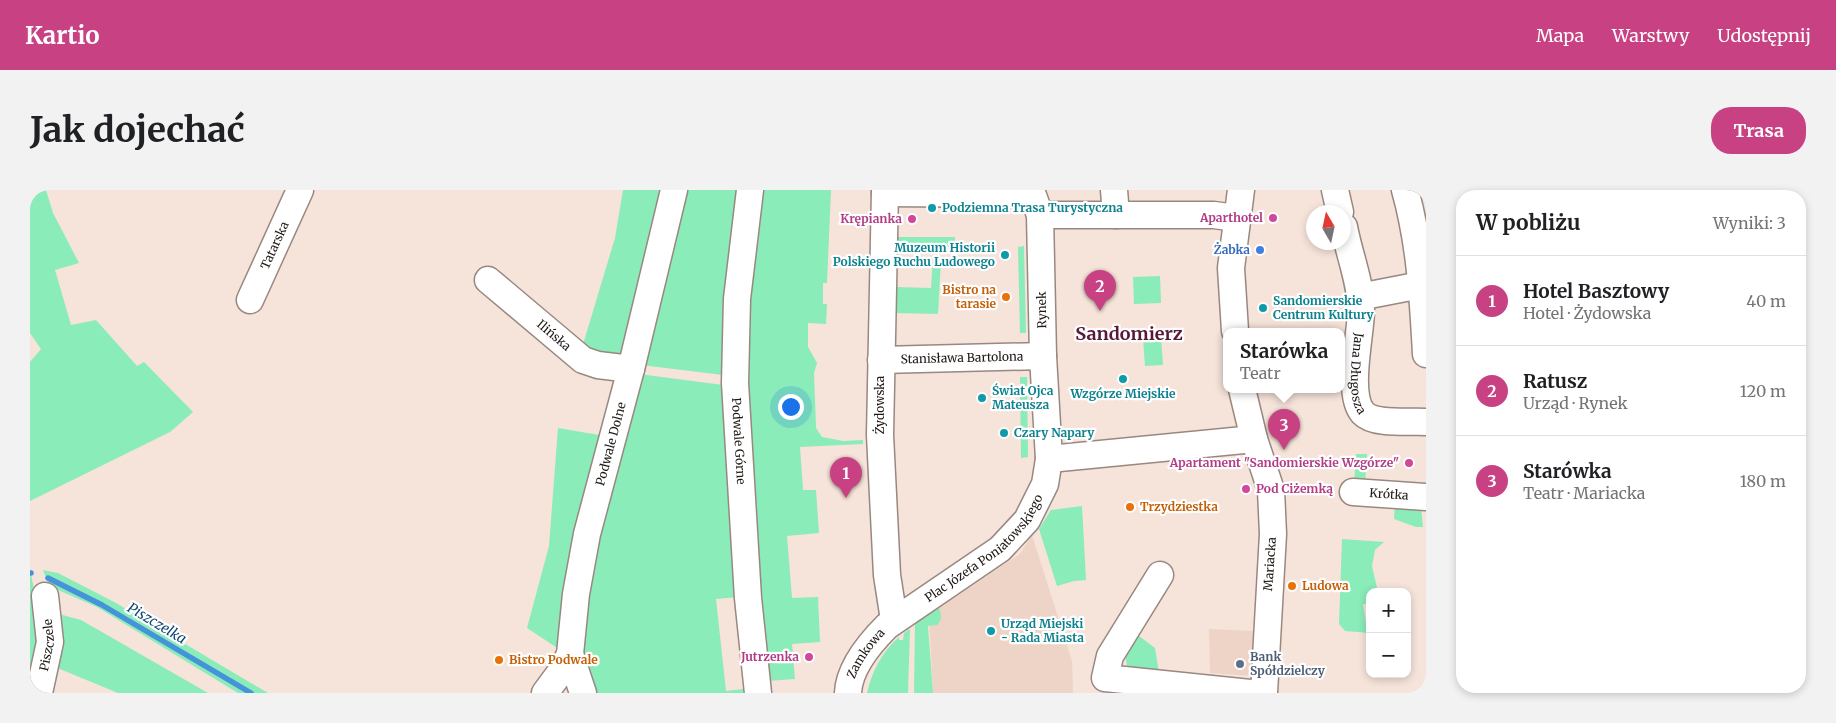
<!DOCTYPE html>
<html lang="pl">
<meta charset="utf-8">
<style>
:root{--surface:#fff;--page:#f2f2f2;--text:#202124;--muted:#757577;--line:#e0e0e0;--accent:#c84283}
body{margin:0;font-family:Merriweather,serif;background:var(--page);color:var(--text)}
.controls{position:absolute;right:15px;bottom:15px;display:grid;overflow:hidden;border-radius:10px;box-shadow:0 2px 8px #0003}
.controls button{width:45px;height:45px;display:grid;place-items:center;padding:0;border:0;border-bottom:1px solid var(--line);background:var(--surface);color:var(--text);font:25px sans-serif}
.compass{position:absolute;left:1276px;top:15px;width:45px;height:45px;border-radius:50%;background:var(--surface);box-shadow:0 2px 8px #0003;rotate:351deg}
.you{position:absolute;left:760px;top:216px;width:18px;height:18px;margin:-12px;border:4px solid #fff;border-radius:50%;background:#1a73e8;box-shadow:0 0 0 8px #1a73e833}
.badge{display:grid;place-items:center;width:32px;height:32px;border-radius:50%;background:var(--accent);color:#fff;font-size:16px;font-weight:700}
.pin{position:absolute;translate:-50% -41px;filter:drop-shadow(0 1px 2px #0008)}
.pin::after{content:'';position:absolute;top:26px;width:18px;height:15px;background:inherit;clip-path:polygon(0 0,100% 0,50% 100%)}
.popup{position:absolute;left:1193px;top:138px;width:122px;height:65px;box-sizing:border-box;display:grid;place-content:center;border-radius:10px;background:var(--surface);filter:drop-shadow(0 1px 4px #0005);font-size:16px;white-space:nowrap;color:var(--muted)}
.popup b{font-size:19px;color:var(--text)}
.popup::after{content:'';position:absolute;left:50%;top:100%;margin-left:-10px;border:10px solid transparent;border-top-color:var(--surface)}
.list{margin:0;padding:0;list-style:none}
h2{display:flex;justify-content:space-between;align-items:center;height:65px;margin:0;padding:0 20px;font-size:21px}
h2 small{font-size:16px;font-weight:400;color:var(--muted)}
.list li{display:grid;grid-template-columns:32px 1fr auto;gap:15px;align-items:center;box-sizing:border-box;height:90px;padding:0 20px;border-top:1px solid var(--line)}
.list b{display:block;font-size:19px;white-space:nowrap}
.list p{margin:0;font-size:16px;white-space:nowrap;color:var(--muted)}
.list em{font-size:16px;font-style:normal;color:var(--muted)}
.map{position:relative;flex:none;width:1396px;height:503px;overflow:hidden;border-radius:20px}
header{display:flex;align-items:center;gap:30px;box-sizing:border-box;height:70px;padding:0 25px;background:var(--accent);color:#fff}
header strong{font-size:24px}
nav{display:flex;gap:28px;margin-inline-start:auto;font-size:18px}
.intro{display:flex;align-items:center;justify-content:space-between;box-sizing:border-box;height:120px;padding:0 30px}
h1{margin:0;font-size:35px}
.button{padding:12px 22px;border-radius:20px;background:var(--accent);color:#fff;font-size:18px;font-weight:700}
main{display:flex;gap:30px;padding:0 30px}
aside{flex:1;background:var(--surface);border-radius:20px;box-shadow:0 2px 8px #0003}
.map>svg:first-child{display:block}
.built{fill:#eed4c6}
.green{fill:#8aecb8}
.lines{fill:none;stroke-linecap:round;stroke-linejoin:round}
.stream{stroke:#4593d9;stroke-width:5.5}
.minor-casing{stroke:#998880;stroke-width:29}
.minor{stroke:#fff;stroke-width:26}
.culture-dot{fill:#0f9aa8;stroke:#fff;stroke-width:2}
.hotel-dot{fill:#d1479c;stroke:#fff;stroke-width:2}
.shop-dot{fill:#3f7fe0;stroke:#fff;stroke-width:2}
.food-dot{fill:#e8710a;stroke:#fff;stroke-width:2}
.service-dot{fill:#5c6f8a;stroke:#fff;stroke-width:2}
.labels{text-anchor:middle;stroke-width:4.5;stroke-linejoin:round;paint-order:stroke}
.culture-label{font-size:12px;font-weight:bold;fill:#0d838f;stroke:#fff;text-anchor:start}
.hotel-label{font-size:12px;font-weight:bold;fill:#b23c85;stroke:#fff;text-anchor:end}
.street-label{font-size:12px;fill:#1f1915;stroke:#fff}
.shop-label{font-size:12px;font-weight:bold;fill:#366cbe;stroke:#fff;text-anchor:end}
.food-label{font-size:12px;font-weight:bold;fill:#c56008;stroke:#fff;text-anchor:start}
.service-label{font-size:12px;font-weight:bold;fill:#4e5e75;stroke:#fff;text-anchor:start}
.water-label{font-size:14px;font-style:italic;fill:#0b4573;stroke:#fff}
.district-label{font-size:18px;font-weight:bold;fill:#581837;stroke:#fff}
</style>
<header>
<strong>Kartio</strong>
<nav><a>Mapa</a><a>Warstwy</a><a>Udostępnij</a></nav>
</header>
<div class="intro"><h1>Jak dojechać</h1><a class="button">Trasa</a></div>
<main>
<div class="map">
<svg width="1396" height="503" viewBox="0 0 1396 503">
<rect width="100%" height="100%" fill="#f6e3d9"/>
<g class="built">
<polygon points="1002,345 1042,471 1043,503 903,503 899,425 990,364"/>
<polygon points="1179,439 1224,441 1222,486 1180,483"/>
</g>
<g class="green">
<polygon points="0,0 16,0 23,23 49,73 25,80 41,135 66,130 107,176 114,172 163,222 140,242 0,311 0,172 11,159 0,143"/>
<polygon points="593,0 635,0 595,170 547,160 554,151 585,48"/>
<polygon points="652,0 707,0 693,185 611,175"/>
<polygon points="730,0 801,0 797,93 793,93 793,114 797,114 796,134 778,133 778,157 787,173 784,183 786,238 792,247 813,251 833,250 833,254 770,257 773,300 786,300 789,343 757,346 762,408 788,407 790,452 762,454 765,489 737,491 725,348 714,165"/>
<polygon points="867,47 925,47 925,57 867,55"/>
<polygon points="994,56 996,143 990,143 988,57"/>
<polygon points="903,67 908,67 911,71 908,124 864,123 865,97 901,98"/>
<polygon points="1130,86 1131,113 1104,114 1103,87"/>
<polygon points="1131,147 1133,175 1115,176 1113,148"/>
<polygon points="609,184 693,195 708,407 686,409 696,501 713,499 714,503 561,503 549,463 555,397"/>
<polygon points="990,187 997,187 998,267 991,268"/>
<polygon points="528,238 575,246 532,461 497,438 519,356"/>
<polygon points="1326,264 1337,264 1335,295 1324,294"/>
<polygon points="1365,314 1391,318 1393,337 1386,337 1364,329"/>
<polygon points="1052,316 1056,390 1044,391 1027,396 1009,339 1021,320"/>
<polygon points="1312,349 1354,352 1345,360 1342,376 1348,402 1340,402 1340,414 1333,414 1337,440 1340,443 1315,441 1309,434"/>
<polygon points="0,378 14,456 0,503"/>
<polygon points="13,380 28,383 86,413 238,503 208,503 67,417 19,396"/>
<path d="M909,418C912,425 912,430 907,435L898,436L903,503H884L885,433Z"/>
<polygon points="25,423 51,430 178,503 88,503 25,477"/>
<path d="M880,439L878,503H837C842,481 852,462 869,447V450H873L874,443Z"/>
<polygon points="1105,443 1125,458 1129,482 1098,480 1095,466"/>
</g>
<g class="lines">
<g class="stream">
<polyline points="0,383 1,383"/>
<polyline points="18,388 72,415 221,503"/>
</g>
<g class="minor-casing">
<g id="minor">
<path id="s1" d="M720,0L707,109L705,193L718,408L728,503"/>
<polyline points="855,0 850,245 857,385 864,430"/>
<polyline points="1084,0 1086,25"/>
<polyline points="1305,0 1310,22"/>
<path d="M1375,0C1390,53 1393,109 1396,164"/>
<polyline points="855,3 1002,4"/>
<polyline points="1010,25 1184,25 1206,28"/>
<path id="s2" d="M1314,37C1319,64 1331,93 1331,120C1331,145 1316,204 1333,223C1344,235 1380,231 1396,232"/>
<path id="s3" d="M458,90L553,170L568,175L601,179"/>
<polyline points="1329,107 1391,95"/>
<path id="s4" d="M220,110L270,0"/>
<polyline points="1205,141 1201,78 1211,0"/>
<path id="s5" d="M851,170L1013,166"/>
<polyline points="1212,199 1224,249 1241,300 1243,344 1234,503"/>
<polyline points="1019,269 1224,249"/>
<path id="s6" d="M1323,302L1396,307"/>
<polyline points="1130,385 1080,466 1075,488 1220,503"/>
<polyline points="540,464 553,503"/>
<path id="s7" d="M9,503L20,452L15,406"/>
<path id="s8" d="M515,503L532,480L540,464L546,404L557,344L601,179L644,0"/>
<path id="s9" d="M818,503C819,478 840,453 857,436L970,359L997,330L1015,294L1019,269L1013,166L1010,25L1001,0"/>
</g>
</g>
<use href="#minor" class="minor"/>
</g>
<g class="culture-dot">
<circle cx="902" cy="18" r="5"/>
<circle cx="975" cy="65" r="5"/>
<circle cx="1233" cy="118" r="5"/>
<circle cx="1093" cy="189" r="5"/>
<circle cx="952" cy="208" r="5"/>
<circle cx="974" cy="243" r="5"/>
<circle cx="961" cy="441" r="5"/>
</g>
<g class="hotel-dot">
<circle cx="1243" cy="28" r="5"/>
<circle cx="882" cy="29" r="5"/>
<circle cx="1379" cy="273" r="5"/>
<circle cx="1216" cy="299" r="5"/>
<circle cx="779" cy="467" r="5"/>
</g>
<circle class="shop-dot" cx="1230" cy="60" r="5"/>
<g class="food-dot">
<circle cx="976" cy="107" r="5"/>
<circle cx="1100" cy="317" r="5"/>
<circle cx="1262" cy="396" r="5"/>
<circle cx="469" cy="470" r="5"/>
</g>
<circle class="service-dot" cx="1210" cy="474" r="5"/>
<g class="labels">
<g class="culture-label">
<text x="912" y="22">Podziemna Trasa Turystyczna</text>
<text x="965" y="62" text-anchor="end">Muzeum Historii<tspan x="965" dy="14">Polskiego Ruchu Ludowego</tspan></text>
<text x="1243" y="115">Sandomierskie<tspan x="1243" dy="14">Centrum Kultury</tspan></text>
<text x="962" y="205">Świat Ojca<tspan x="962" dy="14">Mateusza</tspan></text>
<text x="1093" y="208" text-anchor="middle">Wzgórze Miejskie</text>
<text x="984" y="247">Czary Napary</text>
<text x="971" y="438">Urząd Miejski<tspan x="971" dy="14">- Rada Miasta</tspan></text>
</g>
<g class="hotel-label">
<text x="1233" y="32">Aparthotel</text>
<text x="872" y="33">Krępianka</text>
<text x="1369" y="277">Apartament "Sandomierskie Wzgórze"</text>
<text x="1226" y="303" text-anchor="start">Pod Ciżemką</text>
<text x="769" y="471">Jutrzenka</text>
</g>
<g class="street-label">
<text dy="4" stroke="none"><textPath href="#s4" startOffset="60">Tatarska</textPath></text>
<text transform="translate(1012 120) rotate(-91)" y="4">Rynek</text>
<text dy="4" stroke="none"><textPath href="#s3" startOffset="86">Ilińska</textPath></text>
<text dy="4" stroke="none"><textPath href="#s5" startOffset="81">Stanisława Bartolona</textPath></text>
<text dy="4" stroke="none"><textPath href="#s2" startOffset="149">Jana Długosza</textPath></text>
<text transform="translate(850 215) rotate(-90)" y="4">Żydowska</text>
<text dy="4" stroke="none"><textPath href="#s1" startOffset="252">Podwale Górne</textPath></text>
<text dy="4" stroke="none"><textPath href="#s8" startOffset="261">Podwale Dolne</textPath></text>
<text dy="4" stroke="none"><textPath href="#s6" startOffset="36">Krótka</textPath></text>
<text dy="4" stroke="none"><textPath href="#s9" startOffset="205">Plac Józefa Poniatowskiego</textPath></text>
<text transform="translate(1240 374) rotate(-86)" y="4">Mariacka</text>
<text dy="4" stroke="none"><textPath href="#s7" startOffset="49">Piszczele</textPath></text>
<text dy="4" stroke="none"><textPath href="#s9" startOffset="44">Zamkowa</textPath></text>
</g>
<g class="shop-label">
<text x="1220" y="64">Żabka</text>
</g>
<g class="food-label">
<text x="966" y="104" text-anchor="end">Bistro na<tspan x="966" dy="14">tarasie</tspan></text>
<text x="1110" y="321">Trzydziestka</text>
<text x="1272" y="400">Ludowa</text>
<text x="479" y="474">Bistro Podwale</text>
</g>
<g class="service-label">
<text x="1220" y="471">Bank<tspan x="1220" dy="14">Spółdzielczy</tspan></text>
</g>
<g class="water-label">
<text transform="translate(127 433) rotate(31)" y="5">Piszczelka</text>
</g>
<g class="district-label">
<text x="1099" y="150">Sandomierz</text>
</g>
</g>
</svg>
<div class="controls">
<button>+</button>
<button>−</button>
</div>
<svg class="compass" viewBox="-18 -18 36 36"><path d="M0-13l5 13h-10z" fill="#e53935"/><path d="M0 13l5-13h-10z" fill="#757577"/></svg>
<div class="you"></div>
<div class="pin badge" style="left:816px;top:308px">1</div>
<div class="pin badge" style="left:1070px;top:121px">2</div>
<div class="pin badge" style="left:1254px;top:260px">3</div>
<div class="popup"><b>Starówka</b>Teatr</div>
</div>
<aside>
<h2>W pobliżu<small>Wyniki: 3</small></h2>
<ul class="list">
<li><span class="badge">1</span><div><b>Hotel Basztowy</b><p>Hotel · Żydowska</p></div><em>40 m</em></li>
<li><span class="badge">2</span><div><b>Ratusz</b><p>Urząd · Rynek</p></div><em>120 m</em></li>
<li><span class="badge">3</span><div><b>Starówka</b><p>Teatr · Mariacka</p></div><em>180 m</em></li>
</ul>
</aside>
</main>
